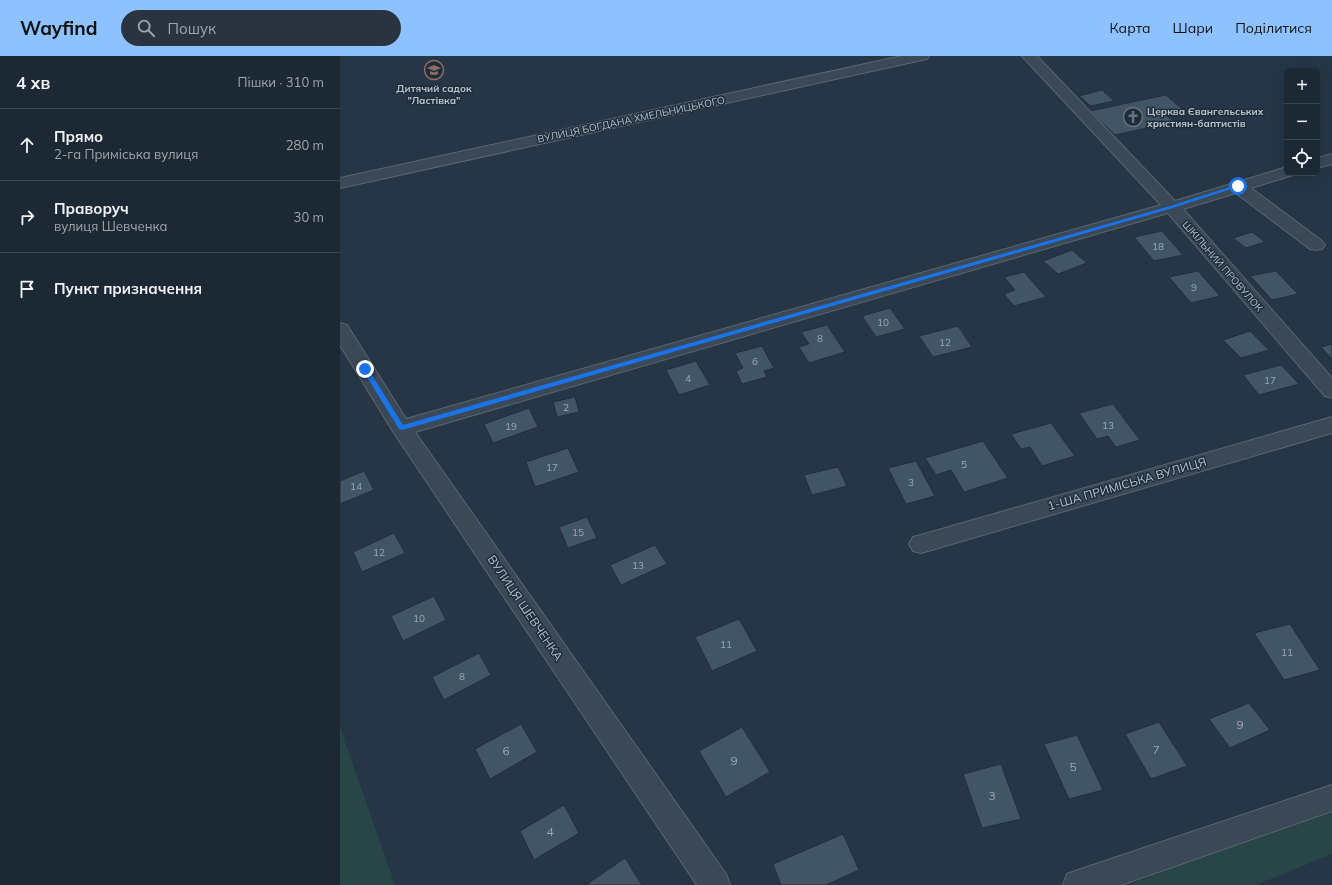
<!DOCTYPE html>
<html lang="uk">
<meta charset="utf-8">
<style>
:root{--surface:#1c2834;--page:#293440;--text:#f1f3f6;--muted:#a0a6ac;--line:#3a444f;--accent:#8dc2ff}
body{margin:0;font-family:Mulish,sans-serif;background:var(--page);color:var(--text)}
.controls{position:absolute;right:12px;top:12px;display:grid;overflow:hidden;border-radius:6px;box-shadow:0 4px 16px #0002}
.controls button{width:36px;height:36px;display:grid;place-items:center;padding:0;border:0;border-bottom:1px solid var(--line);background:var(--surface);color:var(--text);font:20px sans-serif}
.stop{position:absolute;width:12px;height:12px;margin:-9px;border:3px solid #1a73e8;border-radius:50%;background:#fff}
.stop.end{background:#1a73e8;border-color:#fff;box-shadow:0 1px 4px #0008}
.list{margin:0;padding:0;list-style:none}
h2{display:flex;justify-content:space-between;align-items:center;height:52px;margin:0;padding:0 16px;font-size:17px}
h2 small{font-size:13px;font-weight:400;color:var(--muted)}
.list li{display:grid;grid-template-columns:26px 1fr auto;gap:12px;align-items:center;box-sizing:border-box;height:72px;padding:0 16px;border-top:1px solid var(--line)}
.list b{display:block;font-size:15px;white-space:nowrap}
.list p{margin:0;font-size:13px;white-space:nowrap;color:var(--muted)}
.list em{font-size:13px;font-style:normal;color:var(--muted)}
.icon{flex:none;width:22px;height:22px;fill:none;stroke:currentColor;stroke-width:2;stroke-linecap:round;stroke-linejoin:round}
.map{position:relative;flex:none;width:992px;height:829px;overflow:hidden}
header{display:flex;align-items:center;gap:24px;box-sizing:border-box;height:56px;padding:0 20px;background:var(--accent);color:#111}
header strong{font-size:19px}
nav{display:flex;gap:22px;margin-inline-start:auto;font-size:14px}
.search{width:280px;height:36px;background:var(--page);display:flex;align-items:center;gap:10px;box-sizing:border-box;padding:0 14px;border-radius:22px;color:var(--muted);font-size:15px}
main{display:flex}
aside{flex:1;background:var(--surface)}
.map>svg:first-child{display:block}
.green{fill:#284647}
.building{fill:#425565;stroke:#212f3d}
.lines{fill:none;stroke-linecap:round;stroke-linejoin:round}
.minor-casing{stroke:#596672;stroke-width:2}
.minor{fill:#3b4855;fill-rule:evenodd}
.route{fill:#1a73e8}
.labels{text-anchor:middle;stroke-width:3;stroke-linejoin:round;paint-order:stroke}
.far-poi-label{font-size:10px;font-weight:bold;fill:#b9c3ce;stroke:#1f2d3b}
.far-street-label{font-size:10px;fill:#b9c3ce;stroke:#1f2d3b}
.number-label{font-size:10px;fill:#9ba8b4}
.street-label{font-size:12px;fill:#b9c3ce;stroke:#1f2d3b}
.near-number-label{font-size:12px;fill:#9ba8b4}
</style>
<header>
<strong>Wayfind</strong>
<div class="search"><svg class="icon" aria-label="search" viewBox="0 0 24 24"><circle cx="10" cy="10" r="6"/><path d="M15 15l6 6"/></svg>Пошук</div>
<nav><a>Карта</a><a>Шари</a><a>Поділитися</a></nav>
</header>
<main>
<aside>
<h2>4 хв<small>Пішки · 310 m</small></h2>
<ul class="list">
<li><svg class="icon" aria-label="ahead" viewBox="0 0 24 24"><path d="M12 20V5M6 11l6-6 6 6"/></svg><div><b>Прямо</b><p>2-га Приміська вулиця</p></div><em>280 m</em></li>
<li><svg class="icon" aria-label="right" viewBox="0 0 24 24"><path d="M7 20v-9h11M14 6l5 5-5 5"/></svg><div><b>Праворуч</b><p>вулиця Шевченка</p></div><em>30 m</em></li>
<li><svg class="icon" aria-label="arrive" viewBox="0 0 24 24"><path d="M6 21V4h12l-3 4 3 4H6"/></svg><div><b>Пункт призначення</b></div></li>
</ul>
</aside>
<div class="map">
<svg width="992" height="829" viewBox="0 0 992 829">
<rect width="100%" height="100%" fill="#263646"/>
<g class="green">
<polygon points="0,671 5,686 55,829 0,829"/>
<polygon points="992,747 992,798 916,829 789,829"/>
</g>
<g class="building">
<polygon points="762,34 774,45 751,50 739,40"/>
<polygon points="826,39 842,53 824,57 834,66 775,79 750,55"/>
<polygon points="822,175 843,199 814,205 794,181"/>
<polygon points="912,176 925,186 906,192 893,182"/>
<polygon points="732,194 747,207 718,218 703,205"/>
<polygon points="858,215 880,240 851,247 829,221"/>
<polygon points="936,215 958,238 932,244 910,220"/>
<polygon points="684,216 706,241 674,250 664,238 675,234 664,221"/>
<polygon points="550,252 565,273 536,281 522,260"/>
<polygon points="487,269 505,296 469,307 459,291 469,288 461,276"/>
<polygon points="618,270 632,291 593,301 579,280"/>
<polygon points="910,275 929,294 901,302 883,284"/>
<polygon points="992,288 992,303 981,291"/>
<polygon points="422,290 434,312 424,315 427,321 402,328 396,315 403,312 395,297"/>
<polygon points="356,305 370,329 339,339 326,314"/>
<polygon points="941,309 959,328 919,339 903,319"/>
<polygon points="235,341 239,356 217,361 213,346"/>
<polygon points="773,348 800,384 776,391 768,380 757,383 739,357"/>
<polygon points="189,352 198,371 153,387 144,368"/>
<polygon points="711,367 735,400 702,410 690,391 681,393 671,378"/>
<polygon points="643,385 668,422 624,436 611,414 596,419 585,402"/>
<polygon points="228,392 239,416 195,431 186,406"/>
<polygon points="576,405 595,440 566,448 548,412"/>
<polygon points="498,411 507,430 472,439 464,419"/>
<polygon points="24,415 34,434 0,448 0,425"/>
<polygon points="247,461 257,482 228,492 219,471"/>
<polygon points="54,477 65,497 22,516 13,496"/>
<polygon points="315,489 327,508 281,529 270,509"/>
<polygon points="94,540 106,564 63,585 51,560"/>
<polygon points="399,563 417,595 372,615 355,581"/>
<polygon points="950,568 980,614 944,624 914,577"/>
<polygon points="139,597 151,619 104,644 92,621"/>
<polygon points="909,647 930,674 890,692 869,663"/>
<polygon points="819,666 847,710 811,723 785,678"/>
<polygon points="181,668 197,696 150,723 135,693"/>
<polygon points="402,671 430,716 386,741 359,695"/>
<polygon points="737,679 763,734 729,743 704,688"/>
<polygon points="661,708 681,763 642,772 623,718"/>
<polygon points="224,749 239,777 194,804 180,775"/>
<polygon points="503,778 519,814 486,829 441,829 433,808"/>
<polygon points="285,802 302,829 246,829"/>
</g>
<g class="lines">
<g class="minor-casing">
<g id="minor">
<polygon points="562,0 589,0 587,3 582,4 0,132 0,122"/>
<polygon points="682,0 697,0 835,145 947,111 947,117 954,117 953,119 911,132 982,185 985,189 982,193 976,194 970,193 896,137 843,153 992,322 992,342 985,340 828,157 75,376 386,818 390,829 357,829 54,377 0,289 0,267 7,269 66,363 821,149"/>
<polygon points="992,98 992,108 977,112 977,102"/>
<polygon points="992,361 992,377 581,497 573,495 569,488 573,481 581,479"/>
<polygon points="992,729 992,755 781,829 723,829 727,818 738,814"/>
</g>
</g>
<use href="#minor" class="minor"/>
</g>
<polygon class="route" points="896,129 900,130 833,152 62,374 59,373 22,313 27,311 63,369 830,150"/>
<defs>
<g id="school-ring" transform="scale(1)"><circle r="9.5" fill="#1f2d3b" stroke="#8d6e63" stroke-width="1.5"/><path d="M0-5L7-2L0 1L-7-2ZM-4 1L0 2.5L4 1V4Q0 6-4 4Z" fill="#8d6e63"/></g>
<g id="church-ring" transform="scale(1)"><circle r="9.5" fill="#1f2d3b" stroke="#6b7280" stroke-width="1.5"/><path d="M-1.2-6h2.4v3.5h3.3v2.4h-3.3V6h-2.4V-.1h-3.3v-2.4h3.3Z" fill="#6b7280"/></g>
</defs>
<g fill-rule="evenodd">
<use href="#school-ring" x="94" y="14"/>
<use href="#church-ring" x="793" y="61"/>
</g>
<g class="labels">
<g class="far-poi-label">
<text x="94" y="36">Дитячий садок<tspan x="94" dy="12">"Ластівка"</tspan></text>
<text x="807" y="59" text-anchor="start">Церква Євангельських<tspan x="807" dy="12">християн-баптистів</tspan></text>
</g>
<g class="far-street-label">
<text transform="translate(291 63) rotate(-12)" y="4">ВУЛИЦЯ БОГДАНА ХМЕЛЬНИЦЬКОГО</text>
<text transform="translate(883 210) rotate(49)" y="4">ШКІЛЬНИЙ ПРОВУЛОК</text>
</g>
<g class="number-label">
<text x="818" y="194">18</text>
<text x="854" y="235">9</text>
<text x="543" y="270">10</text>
<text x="480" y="286">8</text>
<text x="605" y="290">12</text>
<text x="415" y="309">6</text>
<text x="348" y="326">4</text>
<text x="930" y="328">17</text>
<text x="226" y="355">2</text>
<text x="768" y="373">13</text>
<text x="171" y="374">19</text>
<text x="624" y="412">5</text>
<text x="212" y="415">17</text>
<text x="571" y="430">3</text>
<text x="16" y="434">14</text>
<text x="238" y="480">15</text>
<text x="39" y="500">12</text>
<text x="298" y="513">13</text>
<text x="79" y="566">10</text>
<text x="386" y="592">11</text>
<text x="947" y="600">11</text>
<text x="122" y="624">8</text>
</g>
<g class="street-label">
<text transform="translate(787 428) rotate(-16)" y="4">1-ША ПРИМІСЬКА ВУЛИЦЯ</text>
<text transform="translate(185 552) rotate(56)" y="4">ВУЛИЦЯ ШЕВЧЕНКА</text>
</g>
<g class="near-number-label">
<text x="900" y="673">9</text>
<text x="816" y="698">7</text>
<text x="166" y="699">6</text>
<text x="394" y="709">9</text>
<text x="733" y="715">5</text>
<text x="652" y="744">3</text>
<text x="210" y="780">4</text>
</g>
</g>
</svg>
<div class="controls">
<button>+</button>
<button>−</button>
<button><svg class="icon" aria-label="locate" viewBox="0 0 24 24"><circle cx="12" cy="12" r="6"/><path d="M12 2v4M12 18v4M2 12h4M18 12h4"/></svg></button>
</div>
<div class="stop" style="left:898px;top:130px"></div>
<div class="stop end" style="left:25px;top:313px"></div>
</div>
</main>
